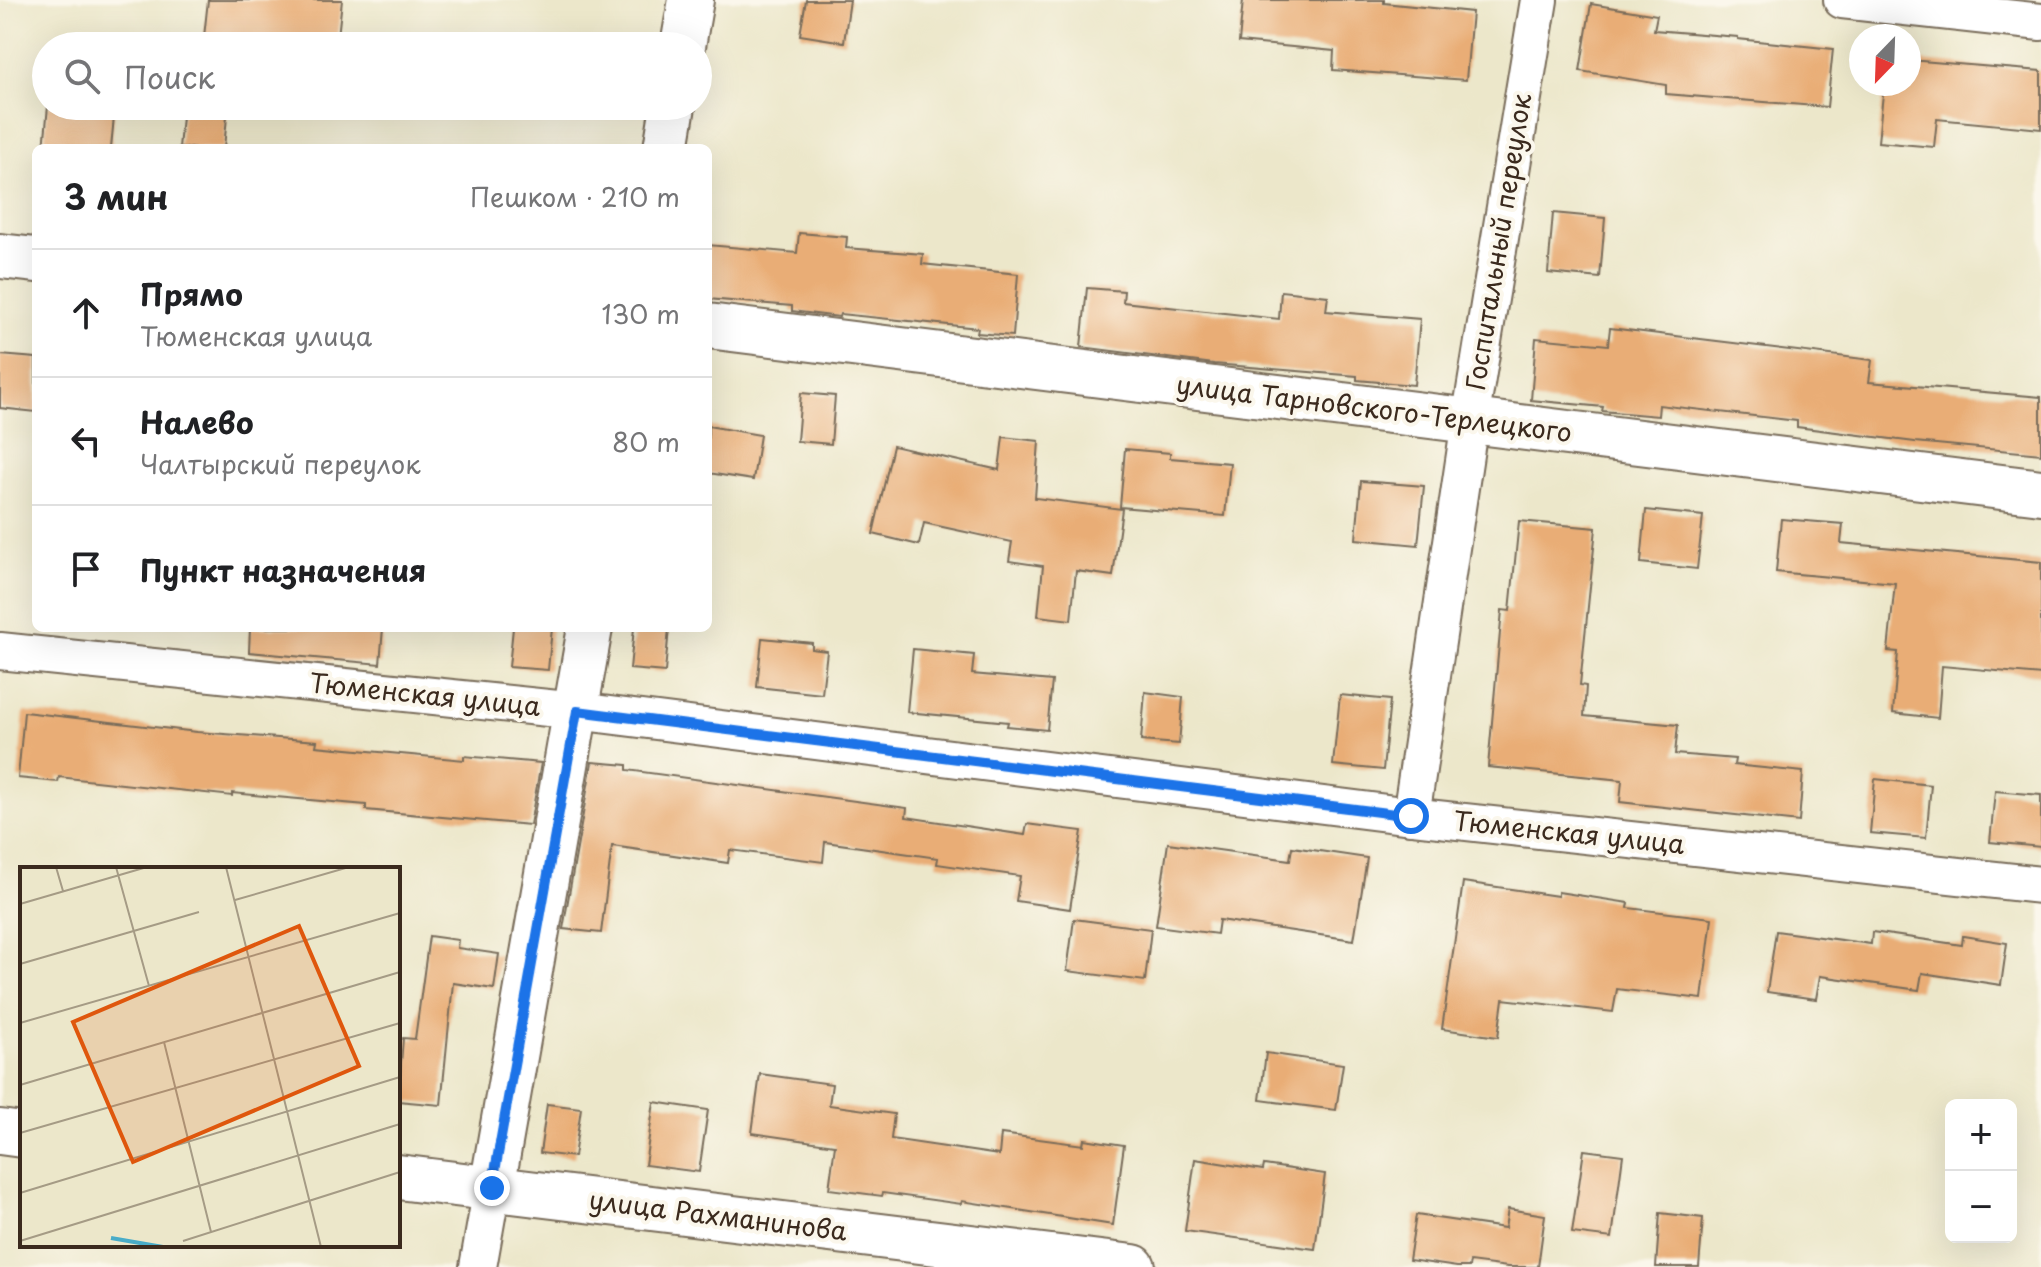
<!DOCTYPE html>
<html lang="ru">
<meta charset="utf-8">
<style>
:root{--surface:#fff;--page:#f6f6f6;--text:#202124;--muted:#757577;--line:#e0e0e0}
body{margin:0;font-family:"Playpen Sans",sans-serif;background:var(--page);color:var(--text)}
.controls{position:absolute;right:24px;bottom:24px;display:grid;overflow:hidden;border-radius:12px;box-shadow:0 8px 32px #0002}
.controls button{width:72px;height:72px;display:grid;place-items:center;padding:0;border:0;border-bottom:2px solid var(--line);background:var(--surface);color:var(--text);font:40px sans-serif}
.compass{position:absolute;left:1849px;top:24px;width:72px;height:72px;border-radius:50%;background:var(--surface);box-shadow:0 8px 32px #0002;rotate:203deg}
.stop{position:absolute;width:24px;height:24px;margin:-18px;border:6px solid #1a73e8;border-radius:50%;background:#fff}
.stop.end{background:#1a73e8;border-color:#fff;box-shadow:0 2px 8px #0008}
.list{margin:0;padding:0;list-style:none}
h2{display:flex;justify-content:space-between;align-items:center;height:104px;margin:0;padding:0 32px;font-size:34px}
h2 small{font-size:26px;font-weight:400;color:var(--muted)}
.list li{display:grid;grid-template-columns:52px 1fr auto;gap:24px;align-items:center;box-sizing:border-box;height:128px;padding:0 32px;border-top:2px solid var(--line)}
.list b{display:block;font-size:30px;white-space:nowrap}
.list p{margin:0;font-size:26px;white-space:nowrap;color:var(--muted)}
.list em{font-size:26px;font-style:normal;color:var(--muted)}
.icon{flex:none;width:44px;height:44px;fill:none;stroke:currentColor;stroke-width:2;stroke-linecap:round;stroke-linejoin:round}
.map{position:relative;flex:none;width:2041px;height:1267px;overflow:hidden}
.search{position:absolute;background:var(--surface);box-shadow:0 8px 32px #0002;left:32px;top:32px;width:680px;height:88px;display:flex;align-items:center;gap:20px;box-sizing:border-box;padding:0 28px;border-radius:44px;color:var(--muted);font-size:30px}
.panel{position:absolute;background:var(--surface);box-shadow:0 8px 32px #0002;left:32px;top:144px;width:680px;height:488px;border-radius:12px}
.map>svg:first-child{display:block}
.building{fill:#e9ad76}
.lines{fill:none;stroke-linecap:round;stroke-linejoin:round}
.minor-casing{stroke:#796c5a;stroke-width:40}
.tertiary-casing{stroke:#796c5a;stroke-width:48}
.minor{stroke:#fff;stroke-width:36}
.tertiary{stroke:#fff;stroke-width:44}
.route{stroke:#1a73e8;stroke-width:10}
.labels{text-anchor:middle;stroke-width:8;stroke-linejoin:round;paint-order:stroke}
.street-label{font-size:26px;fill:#3b2a1e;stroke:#fbf7ec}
.inset-river{fill:none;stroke:#49acc8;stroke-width:4}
.inset-road{fill:none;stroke:#a59b85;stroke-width:2}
.view{fill:#df570d;fill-opacity:0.15;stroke:#df570d;stroke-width:4}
.inset-edge{fill:none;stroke:#3b2a1e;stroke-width:4}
</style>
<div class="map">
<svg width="2041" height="1267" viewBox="0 0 2041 1267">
<rect width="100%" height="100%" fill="#fbf7ec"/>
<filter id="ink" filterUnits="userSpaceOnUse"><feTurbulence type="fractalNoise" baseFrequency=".0125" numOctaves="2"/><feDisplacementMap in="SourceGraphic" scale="16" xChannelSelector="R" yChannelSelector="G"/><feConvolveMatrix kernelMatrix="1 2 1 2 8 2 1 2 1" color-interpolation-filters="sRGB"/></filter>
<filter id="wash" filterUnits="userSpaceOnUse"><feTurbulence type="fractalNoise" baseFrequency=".006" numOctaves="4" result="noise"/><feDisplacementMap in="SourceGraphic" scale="32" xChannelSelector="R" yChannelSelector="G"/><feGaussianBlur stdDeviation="1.8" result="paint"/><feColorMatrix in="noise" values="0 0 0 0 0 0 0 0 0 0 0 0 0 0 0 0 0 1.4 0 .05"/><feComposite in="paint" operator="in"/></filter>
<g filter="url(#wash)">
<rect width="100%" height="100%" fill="#ece7ca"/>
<g id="blocks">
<g class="building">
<polygon points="208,0 342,0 337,46 203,46"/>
<polygon points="806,0 850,0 844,42 800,35"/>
<polygon points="1243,0 1384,0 1384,3 1472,12 1466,80 1333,70 1334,51 1239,42"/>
<polygon points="1591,4 1657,15 1654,30 1738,37 1738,39 1833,49 1827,107 1666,94 1666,85 1580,71"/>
<polygon points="1909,60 2041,71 2041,129 1937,119 1934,147 1878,142 1884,84 1909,84"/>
<polygon points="48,106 115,106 111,148 44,148"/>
<polygon points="183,106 228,106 224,148 179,148"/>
<polygon points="1553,213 1605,218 1600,278 1548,273"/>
<polygon points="799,233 847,237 846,248 923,254 922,264 1018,274 1013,336 977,333 978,328 840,314 839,317 792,311 792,306 708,299 708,245 797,253"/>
<polygon points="1087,288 1124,291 1123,302 1279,319 1281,291 1328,296 1326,311 1420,319 1414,385 1357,380 1357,376 1214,364 1081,347"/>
<polygon points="1610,328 1872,360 1869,382 2041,397 2041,454 1915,442 1797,427 1797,421 1659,405 1658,416 1602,411 1603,407 1531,400 1536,338 1608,345"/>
<polygon points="0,355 36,358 36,412 0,408"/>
<polygon points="801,393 835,396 831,444 797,441"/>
<polygon points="708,426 760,435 753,480 708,473"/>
<polygon points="1003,437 1039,441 1035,498 1122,509 1113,576 1076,571 1071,620 1038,616 1043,566 1009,561 1012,542 924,523 919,545 873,534 893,446 999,470"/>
<polygon points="1125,449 1170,453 1170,458 1230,463 1225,516 1120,507"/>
<polygon points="1361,481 1424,486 1418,545 1356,539"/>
<polygon points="1646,510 1703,516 1697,569 1641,563"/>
<polygon points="1781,519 1843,524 1841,543 2041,562 2041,675 1942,666 1938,718 1893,713 1898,652 1888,651 1895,583 1776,572"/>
<polygon points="1519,521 1596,528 1580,685 1586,686 1584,716 1678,725 1675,754 1735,759 1734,765 1803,772 1799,822 1620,802 1622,780 1488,767 1502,610 1510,611"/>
<polygon points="250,628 383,628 380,664 249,652"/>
<polygon points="513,628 552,628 548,670 509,667"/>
<polygon points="634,628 669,628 665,672 630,669"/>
<polygon points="762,638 812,643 812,649 827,651 822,694 757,687"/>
<polygon points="913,649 974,655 972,674 1052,681 1047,730 1007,726 1008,722 907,712"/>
<polygon points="1145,692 1183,697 1179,744 1141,741"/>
<polygon points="1340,695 1390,700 1383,770 1333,765"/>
<polygon points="24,712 197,732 317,741 316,746 464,760 464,756 541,763 530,825 366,810 366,805 232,793 232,796 59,777 58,782 18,778"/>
<polygon points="592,762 627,765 627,770 907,808 906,817 1025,835 1027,824 1082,831 1070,909 1016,901 1020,876 937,864 938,858 825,842 823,862 730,850 728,863 612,846 601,933 563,929"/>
<polygon points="1875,779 1931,785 1926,838 1870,833"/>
<polygon points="1995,791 2041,795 2041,847 1990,842"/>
<polygon points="1168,843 1290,860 1292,847 1367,858 1354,940 1219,920 1217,934 1156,926"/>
<polygon points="1463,882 1558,896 1558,892 1629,903 1628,908 1712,918 1702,999 1617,989 1613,1012 1503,999 1498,1037 1442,1029"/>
<polygon points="1074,919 1151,929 1145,981 1067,971"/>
<polygon points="1776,931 1871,944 1872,932 1962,945 1963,936 2007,943 2001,985 1922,973 1919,990 1820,976 1816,999 1767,992"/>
<polygon points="429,936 458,940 457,948 499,954 494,989 453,983 441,1105 398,1101 403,1038 415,1039"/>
<polygon points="1266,1053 1343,1064 1336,1110 1260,1100"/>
<polygon points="760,1074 832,1084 829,1105 894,1114 891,1139 999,1155 1001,1134 1083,1145 1084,1139 1124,1145 1113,1225 962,1201 961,1204 883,1193 882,1196 829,1189 835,1145 752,1133"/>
<polygon points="654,1102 708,1110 699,1172 645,1165"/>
<polygon points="547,1104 581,1108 574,1157 540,1153"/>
<polygon points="1584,1150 1623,1155 1612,1238 1572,1233"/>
<polygon points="1195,1159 1263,1170 1264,1165 1325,1174 1315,1249 1185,1231"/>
<polygon points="1508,1209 1545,1215 1538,1267 1508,1267 1470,1262 1469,1267 1457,1267 1409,1260 1416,1215 1505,1228"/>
<polygon points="1660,1213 1703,1218 1699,1267 1656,1267"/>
</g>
</g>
</g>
<g filter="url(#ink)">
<use href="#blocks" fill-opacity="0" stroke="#796c5a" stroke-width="2"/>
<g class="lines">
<g class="minor-casing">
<g id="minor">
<polyline points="1842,0 2041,22"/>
<polyline points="0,651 577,711 1411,816 2041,885"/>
<polyline points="1411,816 1470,421 1539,0"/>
<polyline points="478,1267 492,1188"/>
</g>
</g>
<g class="tertiary-casing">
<g id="tertiary">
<polyline points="683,46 691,0"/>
<polyline points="666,148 673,106"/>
<polyline points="0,256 36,260"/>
<polyline points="708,326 2041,492"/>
<polyline points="0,1132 22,1135"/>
<polyline points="398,1177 1133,1267"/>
<polyline points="492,1188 590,628"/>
</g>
</g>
<use href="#minor" class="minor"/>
<use href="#tertiary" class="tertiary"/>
</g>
</g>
<g class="lines" filter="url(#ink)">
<polyline class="route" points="492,1188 577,711 1411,816"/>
</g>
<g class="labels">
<g class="street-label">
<text transform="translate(1499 242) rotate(-81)" y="9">Госпитальный переулок</text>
<text transform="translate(1374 409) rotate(7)" y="9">улица Тарновского-Терлецкого</text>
<text transform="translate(425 695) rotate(6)" y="9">Тюменская улица</text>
<text transform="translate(1569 833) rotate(6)" y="9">Тюменская улица</text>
<text transform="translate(718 1216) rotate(7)" y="9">улица Рахманинова</text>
</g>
</g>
<g transform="translate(20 867)">
<rect width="380" height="380" fill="#ece7ca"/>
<path class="inset-river" d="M91,371L143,380"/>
<path class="inset-road" d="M36,0L43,24M96,0L129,119M206,0L301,380M215,33L329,0M0,37L127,0M0,97L179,45M0,156L380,46M144,175L191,365M0,218L380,105M0,266L380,156M0,326L380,210M0,374L380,257M163,374L380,305"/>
<path class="view" d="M279,59L339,199L113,295L53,155Z"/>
<rect width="380" height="380" class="inset-edge"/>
</g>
</svg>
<div class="controls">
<button>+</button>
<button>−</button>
</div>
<svg class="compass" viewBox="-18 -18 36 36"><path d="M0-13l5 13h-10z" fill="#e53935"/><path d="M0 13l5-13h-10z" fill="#757577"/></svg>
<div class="stop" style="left:1411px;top:816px"></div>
<div class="stop end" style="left:492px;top:1188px"></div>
<div class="search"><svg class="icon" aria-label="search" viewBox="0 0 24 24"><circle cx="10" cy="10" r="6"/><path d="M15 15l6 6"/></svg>Поиск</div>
<section class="panel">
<h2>3 мин<small>Пешком · 210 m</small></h2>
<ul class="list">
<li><svg class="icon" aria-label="ahead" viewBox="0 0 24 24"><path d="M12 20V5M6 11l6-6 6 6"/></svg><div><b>Прямо</b><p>Тюменская улица</p></div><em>130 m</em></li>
<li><svg class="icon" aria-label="left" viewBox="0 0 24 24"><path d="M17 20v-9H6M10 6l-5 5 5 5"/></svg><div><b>Налево</b><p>Чалтырский переулок</p></div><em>80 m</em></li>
<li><svg class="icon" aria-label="arrive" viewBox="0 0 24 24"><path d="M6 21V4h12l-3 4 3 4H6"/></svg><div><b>Пункт назначения</b></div></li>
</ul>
</section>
</div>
